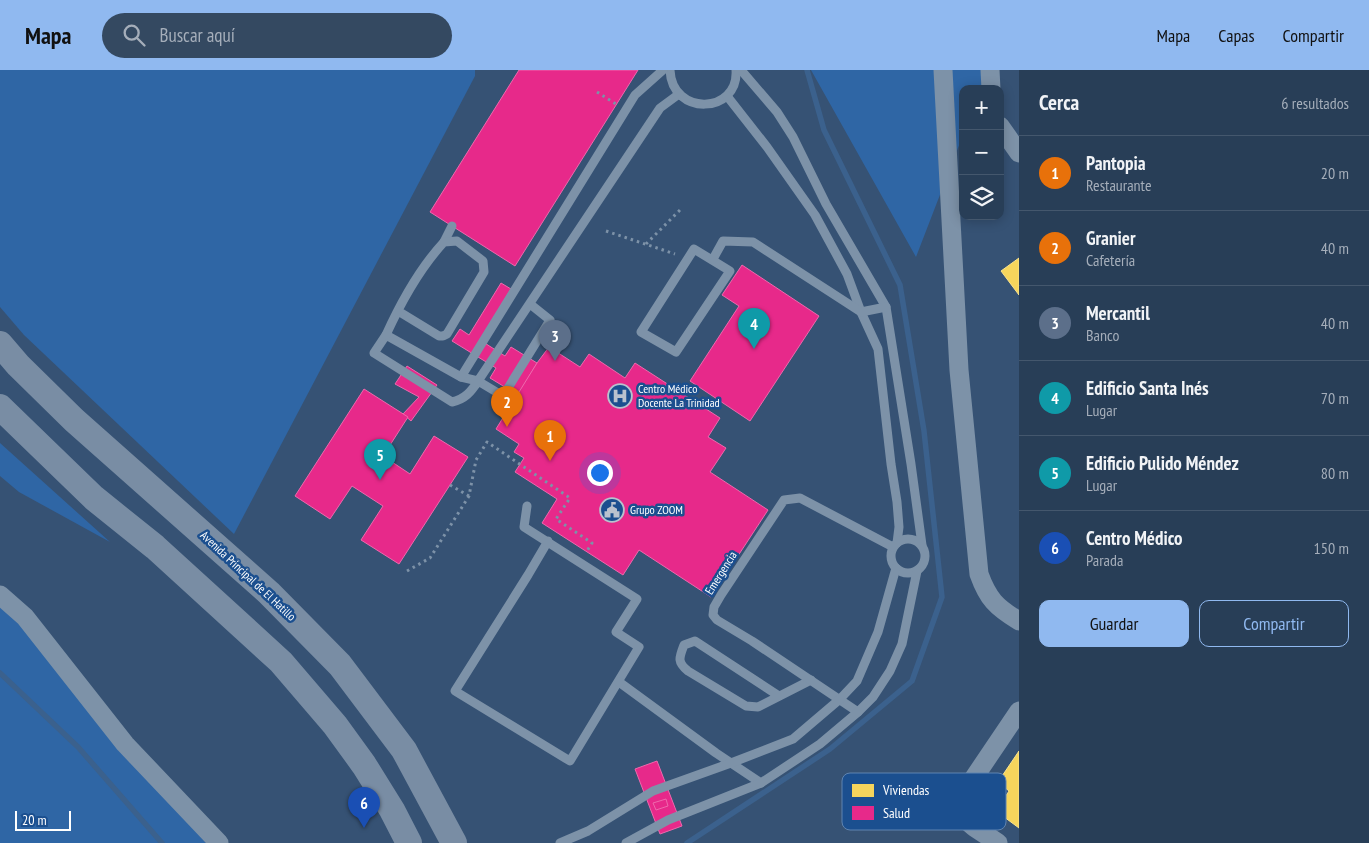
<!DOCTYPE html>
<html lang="es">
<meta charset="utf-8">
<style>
:root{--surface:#283e57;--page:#344961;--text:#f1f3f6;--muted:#a5aeba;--line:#44576d;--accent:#90b9f0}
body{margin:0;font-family:"PT Sans Narrow",sans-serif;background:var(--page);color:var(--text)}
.controls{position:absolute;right:15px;top:15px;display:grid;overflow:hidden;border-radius:10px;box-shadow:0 2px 12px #0003}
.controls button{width:45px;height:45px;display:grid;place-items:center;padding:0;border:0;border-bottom:1px solid var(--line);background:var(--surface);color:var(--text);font:25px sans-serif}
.scale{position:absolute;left:15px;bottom:12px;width:56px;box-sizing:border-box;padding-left:5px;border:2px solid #fff;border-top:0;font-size:14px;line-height:18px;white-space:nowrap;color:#fff;-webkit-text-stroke:4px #1b4f8f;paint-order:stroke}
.you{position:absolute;left:599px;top:402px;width:18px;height:18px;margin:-12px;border:4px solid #fff;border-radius:50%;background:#1a73e8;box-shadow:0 0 0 8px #1a73e833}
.badge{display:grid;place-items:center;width:32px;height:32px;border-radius:50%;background:var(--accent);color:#fff;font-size:16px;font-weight:700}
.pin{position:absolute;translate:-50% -41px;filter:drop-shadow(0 1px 2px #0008)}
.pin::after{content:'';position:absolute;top:26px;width:18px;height:15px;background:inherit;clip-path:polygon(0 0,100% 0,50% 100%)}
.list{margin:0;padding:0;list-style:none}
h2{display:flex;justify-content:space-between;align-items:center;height:65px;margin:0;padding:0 20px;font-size:21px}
h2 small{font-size:16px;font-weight:400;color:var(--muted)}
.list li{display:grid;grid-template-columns:32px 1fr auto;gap:15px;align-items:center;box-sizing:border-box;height:75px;padding:0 20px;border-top:1px solid var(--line)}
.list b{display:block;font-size:19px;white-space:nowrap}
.list p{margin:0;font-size:16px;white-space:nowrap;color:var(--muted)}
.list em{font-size:16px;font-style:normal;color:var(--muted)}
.actions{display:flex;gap:10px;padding:15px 20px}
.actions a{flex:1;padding:11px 0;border:1px solid var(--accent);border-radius:10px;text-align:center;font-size:18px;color:var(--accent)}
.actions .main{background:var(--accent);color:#111}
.icon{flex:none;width:28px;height:28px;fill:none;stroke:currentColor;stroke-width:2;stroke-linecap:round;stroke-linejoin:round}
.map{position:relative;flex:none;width:1019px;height:773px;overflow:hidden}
header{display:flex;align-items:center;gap:30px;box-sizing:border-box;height:70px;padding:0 25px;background:var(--accent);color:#111}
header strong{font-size:24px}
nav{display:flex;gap:28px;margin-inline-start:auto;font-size:18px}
.search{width:350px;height:45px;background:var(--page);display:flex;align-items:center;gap:12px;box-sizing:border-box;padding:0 18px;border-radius:28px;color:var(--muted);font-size:19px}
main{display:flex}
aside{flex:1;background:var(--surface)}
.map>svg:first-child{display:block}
.green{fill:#2f66a5}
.homes{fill:#f6d55c;stroke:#f9e28d}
.health{fill:#e7298a;stroke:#ee69ad}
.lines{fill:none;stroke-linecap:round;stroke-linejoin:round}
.stream{stroke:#3b618d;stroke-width:5.5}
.path{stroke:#7d92a8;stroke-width:3;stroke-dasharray:2.5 4;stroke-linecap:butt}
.service{stroke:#7d92a8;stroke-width:9}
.minor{stroke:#7d92a8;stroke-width:19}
.secondary{stroke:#798da4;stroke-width:26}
.labels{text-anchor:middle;stroke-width:5;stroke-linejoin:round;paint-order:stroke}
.poi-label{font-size:12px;fill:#fff;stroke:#1b4f8f;text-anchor:start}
.street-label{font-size:12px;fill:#fff;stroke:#1b4f8f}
.key{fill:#1b4f8f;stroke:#5f84b1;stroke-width:1}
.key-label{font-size:14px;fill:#fff}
</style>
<header>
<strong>Mapa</strong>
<div class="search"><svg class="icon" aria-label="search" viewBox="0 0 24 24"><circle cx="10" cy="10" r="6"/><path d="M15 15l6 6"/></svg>Buscar aquí</div>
<nav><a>Mapa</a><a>Capas</a><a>Compartir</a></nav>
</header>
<main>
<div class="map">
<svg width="1019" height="773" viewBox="0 0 1019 773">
<rect width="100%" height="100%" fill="#365274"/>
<g class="green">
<polygon points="0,0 475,0 475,6 234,464 24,265 0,237"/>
<polygon points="811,0 988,0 981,19 963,19 963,65 916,187"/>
<polygon points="0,373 110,472 19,422 0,406"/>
<polygon points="0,534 12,545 206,773 0,773"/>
</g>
<g class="homes">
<polygon points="1019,188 1019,225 1001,201"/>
<polygon points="1019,681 1019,758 996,741 1009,721 998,712"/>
</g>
<g class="health">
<polygon points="519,0 638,0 515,196 430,142"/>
<polygon points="742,195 819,246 750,351 690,311 739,236 722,225"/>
<polygon points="501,213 511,219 480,270 505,286 511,277 537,293 518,325 490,308 496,298 452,271 460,259 469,265"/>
<polygon points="549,277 580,297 589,284 625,308 635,293 720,348 708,367 726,378 710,402 768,440 711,527 639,480 623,505 542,453 557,429 515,402 524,388 514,382 519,374 496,359 537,293"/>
<polygon points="407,296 437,315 411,351 403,344 419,327 395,314"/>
<polygon points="364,319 408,347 383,386 410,404 434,366 468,387 399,494 361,470 383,436 352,416 330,449 295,426"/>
<polygon points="657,691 682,756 660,764 635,699"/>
<polygon points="666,729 668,736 656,740 653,733"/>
</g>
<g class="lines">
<g class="stream">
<polyline points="0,603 78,677 162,773"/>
<polyline points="687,773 830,679 912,611 942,527 924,361 900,215 824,60 807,0"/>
</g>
<g class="path">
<polyline points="597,22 616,34"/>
<polyline points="606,161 675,184"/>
<polyline points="646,174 681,139"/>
<polyline points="450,415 469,426"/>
<polyline points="407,501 430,488 469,426 476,390 487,372 570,428 556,449 592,473 587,481"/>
</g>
<g class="service">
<path d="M670,0C672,47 739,44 736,0"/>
<polyline points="741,0 777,42 793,67 826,134 886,237 911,394 922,475"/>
<polyline points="727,26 767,77 815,145 847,204 861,242 878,279 891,394 897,432 899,457 897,473"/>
<polyline points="444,172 452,156"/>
<polygon points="694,179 730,201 676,282 641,262"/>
<polyline points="713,189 723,171 753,172 861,242 886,237"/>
<path d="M530,234L550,250L503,326L478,311L461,307L386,265L374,283L452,332C465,329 471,322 478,311L660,38L679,24"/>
<path d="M386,265C401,232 419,199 444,172L457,171L483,191L484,202L447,264L443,266H439L398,241"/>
<polyline points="461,307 635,25 663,0"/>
<polyline points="527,436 524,457 637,529 616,562 639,577 570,691 455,621 528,505 548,471"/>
<circle cx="908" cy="486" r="17"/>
<polyline points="619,612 716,683 761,713"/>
<path d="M779,626L695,571L684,575C679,588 677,592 688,601L746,636L758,637L811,610"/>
<polyline points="858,642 752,571 717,550 713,545 714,537 721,525 784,430 800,428 893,477"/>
<polyline points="560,773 588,761 653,721 731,693 793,669 840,629 857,611 878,562 896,498"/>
<polyline points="626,773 668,750 761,713 820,674 858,642 873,627 890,601 902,574 917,501"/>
</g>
<g class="minor">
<path d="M943,0L959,300L979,504C988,529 996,537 1019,551"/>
<polyline points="990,0 991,19"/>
<polyline points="1000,56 1019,83"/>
<polyline points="0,525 25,547 125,674 219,773"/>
<polyline points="998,773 974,757 960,745 961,727 1019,641"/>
</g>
<g class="secondary">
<polyline points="0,274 18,295 74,350 269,523 340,595 404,680 454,773"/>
<polyline points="0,337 94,428 155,477 281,592 335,655 364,695 392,740 409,773"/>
</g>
</g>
<defs>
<g id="hospital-ring" transform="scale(1.25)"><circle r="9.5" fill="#1b4f8f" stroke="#b9c2ce" stroke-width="1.5"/><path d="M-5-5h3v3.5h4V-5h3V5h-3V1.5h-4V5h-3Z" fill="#b9c2ce"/></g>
<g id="civic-ring" transform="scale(1.25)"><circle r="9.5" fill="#1b4f8f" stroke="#b9c2ce" stroke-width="1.5"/><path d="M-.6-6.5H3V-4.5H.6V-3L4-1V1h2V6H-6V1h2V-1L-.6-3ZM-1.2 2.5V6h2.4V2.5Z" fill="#b9c2ce"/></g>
</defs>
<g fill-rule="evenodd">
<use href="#hospital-ring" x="620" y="326"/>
<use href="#civic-ring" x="612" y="440"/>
</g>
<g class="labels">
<g class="poi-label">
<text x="638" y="323">Centro Médico<tspan x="638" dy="14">Docente La Trinidad</tspan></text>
<text x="630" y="444">Grupo ZOOM</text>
</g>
<g class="street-label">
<text transform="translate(721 503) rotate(-58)" y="4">Emergencia</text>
<text transform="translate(248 506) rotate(43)" y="4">Avenida Principal de El Hatillo</text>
</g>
</g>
<rect x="842" y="703" width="164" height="57" rx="8" class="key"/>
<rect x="852" y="714" width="22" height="13" fill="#f6d55c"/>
<rect x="852" y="736" width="22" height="14" fill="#e7298a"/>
<g class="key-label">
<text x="883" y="725">Viviendas</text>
<text x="883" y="748">Salud</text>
</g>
</svg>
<div class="controls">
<button>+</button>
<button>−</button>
<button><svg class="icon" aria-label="layers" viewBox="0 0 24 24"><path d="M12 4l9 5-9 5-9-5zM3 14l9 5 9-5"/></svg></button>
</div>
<div class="scale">20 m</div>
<div class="you"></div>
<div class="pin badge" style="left:550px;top:391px;background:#e8710a">1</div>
<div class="pin badge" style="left:507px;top:357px;background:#e8710a">2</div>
<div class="pin badge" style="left:555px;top:291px;background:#5c6f8a">3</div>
<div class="pin badge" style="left:754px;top:279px;background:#0f9aa8">4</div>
<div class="pin badge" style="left:380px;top:410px;background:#0f9aa8">5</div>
<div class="pin badge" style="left:364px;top:758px;background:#1a4fb4">6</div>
</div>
<aside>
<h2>Cerca<small>6 resultados</small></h2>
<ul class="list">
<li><span class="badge" style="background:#e8710a">1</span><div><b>Pantopia</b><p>Restaurante</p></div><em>20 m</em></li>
<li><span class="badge" style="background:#e8710a">2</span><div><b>Granier</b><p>Cafetería</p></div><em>40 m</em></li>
<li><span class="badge" style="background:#5c6f8a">3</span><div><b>Mercantil</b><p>Banco</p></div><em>40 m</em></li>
<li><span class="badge" style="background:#0f9aa8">4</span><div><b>Edificio Santa Inés</b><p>Lugar</p></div><em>70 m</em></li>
<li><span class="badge" style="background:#0f9aa8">5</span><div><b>Edificio Pulido Méndez</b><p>Lugar</p></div><em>80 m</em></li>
<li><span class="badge" style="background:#1a4fb4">6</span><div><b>Centro Médico</b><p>Parada</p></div><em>150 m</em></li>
</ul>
<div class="actions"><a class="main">Guardar</a><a>Compartir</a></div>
</aside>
</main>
